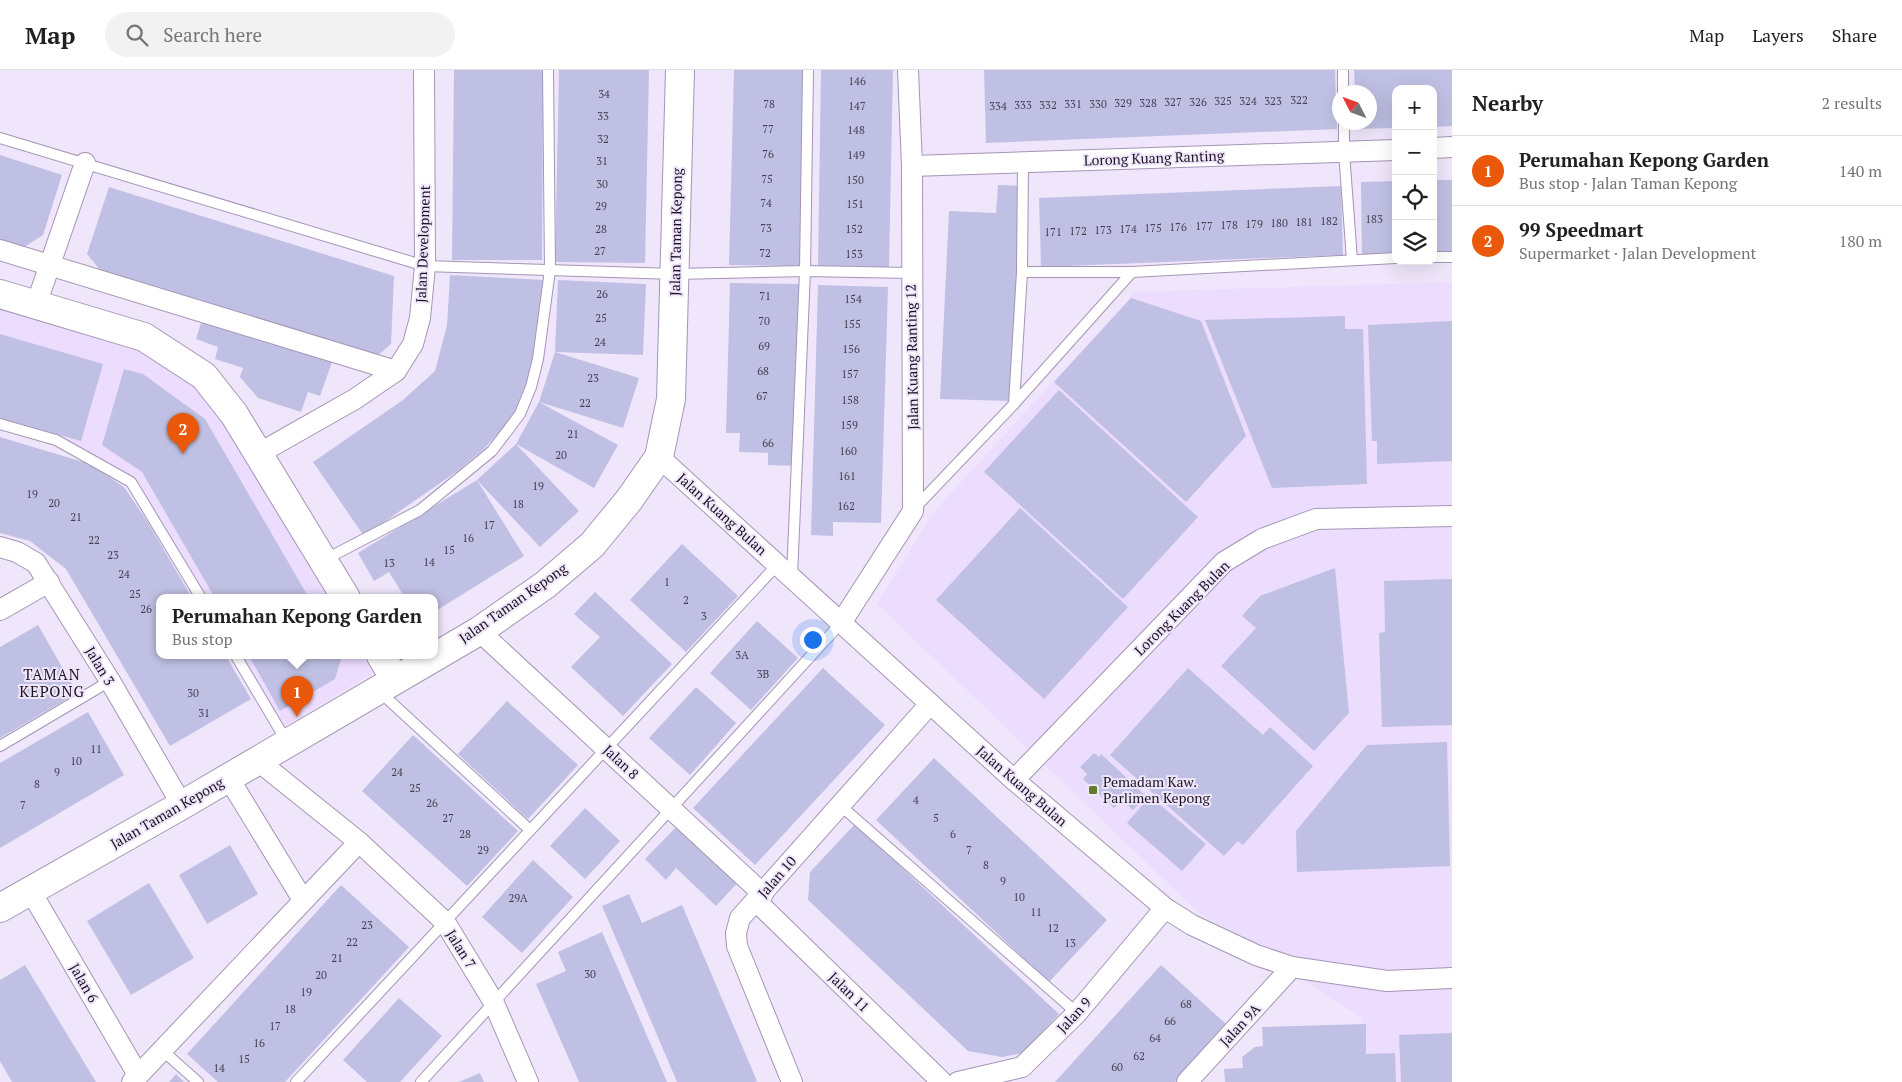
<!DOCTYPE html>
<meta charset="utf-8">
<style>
:root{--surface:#fff;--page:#f2f2f2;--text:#202124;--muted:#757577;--line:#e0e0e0;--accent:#ea580c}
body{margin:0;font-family:"PT Serif",serif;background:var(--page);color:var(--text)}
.controls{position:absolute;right:15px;top:15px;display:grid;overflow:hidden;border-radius:10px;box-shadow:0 5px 20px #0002}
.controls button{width:45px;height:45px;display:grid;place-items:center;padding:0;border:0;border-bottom:1px solid var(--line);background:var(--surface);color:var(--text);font:25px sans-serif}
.compass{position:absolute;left:1332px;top:15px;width:45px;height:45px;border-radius:50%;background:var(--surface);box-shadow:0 5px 20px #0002;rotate:312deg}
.you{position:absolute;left:812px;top:569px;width:18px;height:18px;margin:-12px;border:4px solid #fff;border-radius:50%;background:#1a73e8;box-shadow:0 0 0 8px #1a73e833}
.badge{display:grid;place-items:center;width:32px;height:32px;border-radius:50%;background:var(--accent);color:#fff;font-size:16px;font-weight:700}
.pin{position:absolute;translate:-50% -41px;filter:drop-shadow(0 1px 2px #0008)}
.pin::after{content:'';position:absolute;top:26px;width:18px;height:15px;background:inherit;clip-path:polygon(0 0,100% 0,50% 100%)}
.popup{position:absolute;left:156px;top:524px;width:282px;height:65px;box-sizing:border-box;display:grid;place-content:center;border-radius:10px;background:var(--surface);filter:drop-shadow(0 1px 4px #0005);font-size:16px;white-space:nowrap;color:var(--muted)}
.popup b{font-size:19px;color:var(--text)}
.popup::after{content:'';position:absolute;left:50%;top:100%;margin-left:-10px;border:10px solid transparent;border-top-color:var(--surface)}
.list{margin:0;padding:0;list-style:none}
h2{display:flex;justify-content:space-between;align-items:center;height:65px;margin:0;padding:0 20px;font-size:21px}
h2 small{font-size:16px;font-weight:400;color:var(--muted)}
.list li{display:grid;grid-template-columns:32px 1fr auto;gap:15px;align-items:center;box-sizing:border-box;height:70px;padding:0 20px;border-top:1px solid var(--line)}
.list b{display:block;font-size:19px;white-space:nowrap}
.list p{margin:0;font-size:16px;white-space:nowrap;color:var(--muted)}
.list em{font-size:16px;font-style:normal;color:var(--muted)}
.icon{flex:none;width:28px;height:28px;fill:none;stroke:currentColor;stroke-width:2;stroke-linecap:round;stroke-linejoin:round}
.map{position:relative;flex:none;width:1452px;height:1012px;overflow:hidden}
header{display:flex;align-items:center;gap:30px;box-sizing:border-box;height:70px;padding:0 25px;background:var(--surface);border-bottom:1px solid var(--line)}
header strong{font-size:24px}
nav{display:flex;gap:28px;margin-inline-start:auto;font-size:18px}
.search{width:350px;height:45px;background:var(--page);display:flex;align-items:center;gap:12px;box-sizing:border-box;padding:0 18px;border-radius:28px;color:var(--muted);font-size:19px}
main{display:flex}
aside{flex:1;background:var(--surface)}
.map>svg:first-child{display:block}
.built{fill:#ecdcfe}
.building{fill:#c0c0e4}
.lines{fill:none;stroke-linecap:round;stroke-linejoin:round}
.lane-casing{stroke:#a495b5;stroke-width:12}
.street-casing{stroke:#a495b5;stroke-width:22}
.secondary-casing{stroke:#a495b5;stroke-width:30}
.lane{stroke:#fff;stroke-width:10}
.street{stroke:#fff;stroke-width:20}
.secondary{stroke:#fff;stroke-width:28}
.poi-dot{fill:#607b2f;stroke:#f0e6fb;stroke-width:2}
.labels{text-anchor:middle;stroke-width:4;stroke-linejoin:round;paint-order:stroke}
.number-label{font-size:11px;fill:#433e50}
.street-label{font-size:14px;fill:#19131f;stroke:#f0e6fb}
.poi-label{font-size:14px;fill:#19131f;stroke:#f0e6fb;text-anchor:start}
.neighbourhood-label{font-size:15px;letter-spacing:1px;fill:#19131f;stroke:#f0e6fb}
</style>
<header>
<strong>Map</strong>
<div class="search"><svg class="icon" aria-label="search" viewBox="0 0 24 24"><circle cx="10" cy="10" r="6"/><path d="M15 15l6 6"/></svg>Search here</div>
<nav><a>Map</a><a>Layers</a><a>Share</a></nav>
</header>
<main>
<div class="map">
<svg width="1452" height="1012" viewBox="0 0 1452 1012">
<rect width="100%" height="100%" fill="#f0e6fb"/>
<g class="built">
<polygon points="1452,212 1452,1012 1363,1012 1362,948 1199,843 877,534 932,444 1135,222"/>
<polygon points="0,239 136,279 191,313 225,356 328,528 208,528 135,409 62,367 0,349"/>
<polygon points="242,586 362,586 373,603 285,656"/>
</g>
<g class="building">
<polygon points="454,0 543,0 542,190 452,190"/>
<polygon points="559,0 649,0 645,193 555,192"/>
<polygon points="734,0 805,0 800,196 729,195"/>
<polygon points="821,0 893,0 889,197 818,196"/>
<polygon points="984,0 1335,0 1337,59 986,73"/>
<polygon points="1354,0 1452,0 1452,56 1433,57 1433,19 1396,19 1396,58 1356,59 1356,52 1370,52 1370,22 1355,22"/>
<polygon points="0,85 62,105 43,165 21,179 0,172"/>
<rect x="1433" y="110" width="19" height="74"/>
<polygon points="1396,111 1396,185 1362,186 1361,112"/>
<polygon points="998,115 1021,116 1011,331 940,329 949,141 996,143"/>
<polygon points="1341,116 1343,185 1041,197 1039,128"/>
<polygon points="109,117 394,206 391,274 376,287 100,200 87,184"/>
<polygon points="450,205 543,210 540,259 529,307 513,347 484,379 456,402 364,466 313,392 403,330 435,301 447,255"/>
<polygon points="558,210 646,214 643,285 555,282"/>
<polygon points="730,213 801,214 795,396 768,395 768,383 739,382 740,363 726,363"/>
<polygon points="818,215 888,217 881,453 833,452 833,466 811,465"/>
<polygon points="1131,228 1201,251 1246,366 1186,432 1054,312"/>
<polygon points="1345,246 1345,259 1363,259 1367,414 1272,418 1205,250"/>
<polygon points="202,250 332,292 320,326 308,322 301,342 258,328 240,307 243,298 215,289 218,277 196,269"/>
<polygon points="1452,251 1452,391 1377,394 1377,371 1372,371 1368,255"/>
<polygon points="0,264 103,294 81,371 0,348"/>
<polygon points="555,282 639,308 623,358 539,332"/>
<polygon points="124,299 143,304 205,349 309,528 215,528 142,402 102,375"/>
<polygon points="1059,320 1198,447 1123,529 984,402"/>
<polygon points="539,332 618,375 594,418 516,374 579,441 540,477 477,410 516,374"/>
<polygon points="0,367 90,394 124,417 147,451 192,528 160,528 160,586 226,586 251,629 170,676 66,499 30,471 0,463"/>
<polygon points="477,410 524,486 434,542 434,528 405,528 389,502 374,511 358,483"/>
<polygon points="1020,438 1128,537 1044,629 936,530"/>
<polygon points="682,474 738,526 686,582 630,530"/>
<polygon points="1335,498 1349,643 1314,681 1221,596 1256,558 1242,546 1260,526"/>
<polygon points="1452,509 1452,655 1382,657 1379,563 1385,562 1384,511"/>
<polygon points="595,522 672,594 623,646 571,597 600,567 574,544"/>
<polygon points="757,551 798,588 751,640 710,603"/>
<polygon points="38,555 77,623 0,668 0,577"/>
<polygon points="249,586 342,586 335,609 280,641"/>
<polygon points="823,598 885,655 755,795 693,738"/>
<polygon points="1188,598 1263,665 1270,657 1313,696 1243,775 1238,771 1224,786 1110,685"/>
<polygon points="696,617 736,653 690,705 649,668"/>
<polygon points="507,631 578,695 528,749 458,684"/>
<polygon points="88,642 124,705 0,778 0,693"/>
<polygon points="413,665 518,761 467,816 362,721"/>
<polygon points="1447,672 1450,796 1297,802 1296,761 1367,675"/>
<polygon points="1094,683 1099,687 1101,684 1146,726 1133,740 1122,730 1114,738 1083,709 1087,704 1080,697"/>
<polygon points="934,688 1107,850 1049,912 876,750"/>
<polygon points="1150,726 1206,774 1182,801 1127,753"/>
<polygon points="585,738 620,771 585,809 550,776"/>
<polygon points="681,752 741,809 716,836 676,798 666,810 645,789"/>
<polygon points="855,754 1059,944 1023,983 1002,987 968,981 808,830 810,802"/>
<polygon points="230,775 258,824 207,854 179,805"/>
<polygon points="533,790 573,827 522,883 482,847"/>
<polygon points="149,813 194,888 131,925 87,851"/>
<polygon points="341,815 409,877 285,1012 218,1012 187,984"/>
<polygon points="629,824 642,853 682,835 757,1011 754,1012 677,1012 602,836"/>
<polygon points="602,862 622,908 667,1012 579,1012 576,1005 536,914 566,901 558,882"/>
<polygon points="25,895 73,974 96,1012 12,1012 0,991 0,910"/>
<polygon points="1161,895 1227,955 1196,990 1175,1012 1055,1012"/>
<polygon points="399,928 442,966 400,1012 367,1012 343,990"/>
<polygon points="1366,954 1366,984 1395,983 1396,1012 1225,1012 1224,999 1243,998 1242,987 1255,977 1263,976 1262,957"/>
<polygon points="1452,963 1452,1012 1401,1012 1399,965"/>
<polygon points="480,1003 484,1012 459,1012"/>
<polygon points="176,1004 184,1012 169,1012"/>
</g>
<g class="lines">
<g class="lane-casing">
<g id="lane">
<polyline points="1343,0 1343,22"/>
<polyline points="1344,52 1344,82 1352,190"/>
<polyline points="0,68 425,196 675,204 805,201 911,203"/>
<polyline points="1433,187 1452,187"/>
<polyline points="1022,202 1023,93"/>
<polyline points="1014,334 1132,202"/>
<polyline points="0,354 56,370 131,412 201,528"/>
<polyline points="914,439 1014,334 1022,202 1132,202 1396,188"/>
<polyline points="324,490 420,440 492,381 520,344 531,317 538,289 550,200 548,0"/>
<polyline points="792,507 805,201 808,0"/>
<polyline points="236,586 287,672"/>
<polyline points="380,622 530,760"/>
<polyline points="0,676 110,611"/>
<polyline points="841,736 1077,943"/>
<polyline points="162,980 198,1012"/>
<polyline points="296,1012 778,494"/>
<polyline points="421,1012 841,553"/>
</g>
</g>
<g class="street-casing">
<g id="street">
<polyline points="1433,78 1452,77"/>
<polyline points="912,96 1396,80"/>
<polyline points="0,180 396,301"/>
<polyline points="36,235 85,93"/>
<polyline points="258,384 355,329 396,301 413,274 420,248 425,196 424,0"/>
<polyline points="659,387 1014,710 1165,838 1192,855 1256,885 1292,897 1387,911 1452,908"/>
<polyline points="0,477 17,482 36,493 110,611 182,735"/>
<polyline points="0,540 49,512"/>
<polyline points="841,553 913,441 912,96 908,0"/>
<polyline points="479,561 763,824"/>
<polyline points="257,690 359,772 445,852 493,931 528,1012"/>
<polyline points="228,707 303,830"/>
<polyline points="1014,710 1224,492 1262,469 1316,449 1452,446"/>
<polyline points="30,820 138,1005"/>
<polyline points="756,831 942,1012"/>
<polyline points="132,1012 359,772"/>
<polyline points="792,1012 737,876 736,863 740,848 930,634"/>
<polyline points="958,1012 1022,997 1077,943 1165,838"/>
<polyline points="1187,1012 1292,897"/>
</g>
</g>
<g class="secondary-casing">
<g id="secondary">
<polyline points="0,224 144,267 204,306 234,344 346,528"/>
<polyline points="381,586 395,609"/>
<polyline points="0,838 182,735 479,561 545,515 592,475 629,430 659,387 671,329 680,0"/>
</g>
</g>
<use href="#lane" class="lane"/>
<use href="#street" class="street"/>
<use href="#secondary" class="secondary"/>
</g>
<rect class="poi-dot" x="1088" y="715" width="10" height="10" rx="2.5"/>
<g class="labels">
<g class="number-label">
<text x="857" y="15">146</text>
<text x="604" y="28">34</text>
<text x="1299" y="34">322</text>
<text x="1223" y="35">325</text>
<text x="1248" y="35">324</text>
<text x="1273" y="35">323</text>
<text x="1173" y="36">327</text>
<text x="1198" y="36">326</text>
<text x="1123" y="37">329</text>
<text x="1148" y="37">328</text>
<text x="769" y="38">78</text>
<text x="1073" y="38">331</text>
<text x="1098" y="38">330</text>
<text x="1023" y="39">333</text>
<text x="1048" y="39">332</text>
<text x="857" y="40">147</text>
<text x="998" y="40">334</text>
<text x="603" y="50">33</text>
<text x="768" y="63">77</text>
<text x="856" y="64">148</text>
<text x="603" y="73">32</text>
<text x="768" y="88">76</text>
<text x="856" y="89">149</text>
<text x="602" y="95">31</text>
<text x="767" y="113">75</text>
<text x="855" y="114">150</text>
<text x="602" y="118">30</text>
<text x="766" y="137">74</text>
<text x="855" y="138">151</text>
<text x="601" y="140">29</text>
<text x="1374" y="153">183</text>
<text x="1329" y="155">182</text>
<text x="1304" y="156">181</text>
<text x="1279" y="157">180</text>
<text x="1254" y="158">179</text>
<text x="1229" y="159">178</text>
<text x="1204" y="160">177</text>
<text x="1178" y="161">176</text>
<text x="766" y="162">73</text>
<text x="1153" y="162">175</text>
<text x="601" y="163">28</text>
<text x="854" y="163">152</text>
<text x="1128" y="163">174</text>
<text x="1103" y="164">173</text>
<text x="1078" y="165">172</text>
<text x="1053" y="166">171</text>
<text x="600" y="185">27</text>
<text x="765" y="187">72</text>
<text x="854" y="188">153</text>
<text x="602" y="228">26</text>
<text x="765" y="230">71</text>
<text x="853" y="233">154</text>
<text x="601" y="252">25</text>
<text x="764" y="255">70</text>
<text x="852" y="258">155</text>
<text x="600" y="276">24</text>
<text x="764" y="280">69</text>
<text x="851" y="283">156</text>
<text x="763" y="305">68</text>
<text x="850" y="308">157</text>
<text x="593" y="312">23</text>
<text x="762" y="330">67</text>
<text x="850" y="334">158</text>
<text x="585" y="337">22</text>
<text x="849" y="359">159</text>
<text x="573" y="368">21</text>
<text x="768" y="377">66</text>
<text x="848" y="385">160</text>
<text x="561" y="389">20</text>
<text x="847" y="410">161</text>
<text x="538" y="420">19</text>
<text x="32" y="428">19</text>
<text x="54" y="437">20</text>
<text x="518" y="438">18</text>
<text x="846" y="440">162</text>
<text x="76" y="451">21</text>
<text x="489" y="459">17</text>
<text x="468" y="472">16</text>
<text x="94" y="474">22</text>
<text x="449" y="484">15</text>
<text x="113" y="489">23</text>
<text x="429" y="496">14</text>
<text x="389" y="497">13</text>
<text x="124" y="508">24</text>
<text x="667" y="516">1</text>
<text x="135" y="528">25</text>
<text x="686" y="534">2</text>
<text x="146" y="543">26</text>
<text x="704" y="550">3</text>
<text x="742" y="589">3A</text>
<text x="763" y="608">3B</text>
<text x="193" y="627">30</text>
<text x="204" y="647">31</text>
<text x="96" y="683">11</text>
<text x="76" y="695">10</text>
<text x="57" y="706">9</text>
<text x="397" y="706">24</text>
<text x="37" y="718">8</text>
<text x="415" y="722">25</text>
<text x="916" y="734">4</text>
<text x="432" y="737">26</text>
<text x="23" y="739">7</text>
<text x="448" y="752">27</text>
<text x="936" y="752">5</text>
<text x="465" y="768">28</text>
<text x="953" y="768">6</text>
<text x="483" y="784">29</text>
<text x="969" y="784">7</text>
<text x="986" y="799">8</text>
<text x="1003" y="815">9</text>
<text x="1019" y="831">10</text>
<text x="518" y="832">29A</text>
<text x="1036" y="846">11</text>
<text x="367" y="859">23</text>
<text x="1053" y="862">12</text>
<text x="352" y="876">22</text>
<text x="1070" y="877">13</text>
<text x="337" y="892">21</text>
<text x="590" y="908">30</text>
<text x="321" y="909">20</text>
<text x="306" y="926">19</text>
<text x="1186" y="938">68</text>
<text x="290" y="943">18</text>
<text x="1170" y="955">66</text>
<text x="275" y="960">17</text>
<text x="1155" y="972">64</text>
<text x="259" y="977">16</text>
<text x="1139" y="990">62</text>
<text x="244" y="993">15</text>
<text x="1117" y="1001">60</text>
<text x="219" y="1002">14</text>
</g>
<g class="street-label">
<text transform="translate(1154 88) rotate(-2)" y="5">Lorong Kuang Ranting</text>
<text transform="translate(676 162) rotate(-89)" y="5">Jalan Taman Kepong</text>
<text transform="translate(423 174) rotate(-88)" y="5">Jalan Development</text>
<text transform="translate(912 287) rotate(-91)" y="5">Jalan Kuang Ranting 12</text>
<text transform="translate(722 444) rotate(42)" y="5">Jalan Kuang Bulan</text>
<text transform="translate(513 533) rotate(-35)" y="5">Jalan Taman Kepong</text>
<text transform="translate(1182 538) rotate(-45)" y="5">Lorong Kuang Bulan</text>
<text transform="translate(100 596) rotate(59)" y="5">Jalan 3</text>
<text transform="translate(621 692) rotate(43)" y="5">Jalan 8</text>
<text transform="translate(1022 716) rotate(41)" y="5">Jalan Kuang Bulan</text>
<text transform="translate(167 743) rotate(-30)" y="5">Jalan Taman Kepong</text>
<text transform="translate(777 807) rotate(-49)" y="5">Jalan 10</text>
<text transform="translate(461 879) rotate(58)" y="5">Jalan 7</text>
<text transform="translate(84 913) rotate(60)" y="5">Jalan 6</text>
<text transform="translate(849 922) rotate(44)" y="5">Jalan 11</text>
<text transform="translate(1074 945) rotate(-47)" y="5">Jalan 9</text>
<text transform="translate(1240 955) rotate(-47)" y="5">Jalan 9A</text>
</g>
<g class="poi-label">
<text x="1103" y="717">Pemadam Kaw.<tspan x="1103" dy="16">Parlimen Kepong</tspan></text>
</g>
<g class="neighbourhood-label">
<text x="52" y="610">TAMAN<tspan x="52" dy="17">KEPONG</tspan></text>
</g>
</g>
</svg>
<div class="controls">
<button>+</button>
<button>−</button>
<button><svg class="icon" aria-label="locate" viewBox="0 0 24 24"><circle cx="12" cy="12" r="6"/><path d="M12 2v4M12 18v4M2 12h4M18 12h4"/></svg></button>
<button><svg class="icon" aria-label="layers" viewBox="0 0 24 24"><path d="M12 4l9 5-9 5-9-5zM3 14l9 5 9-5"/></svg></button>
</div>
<svg class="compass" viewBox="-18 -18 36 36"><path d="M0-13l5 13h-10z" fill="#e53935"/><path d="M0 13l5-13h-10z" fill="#757577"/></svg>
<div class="you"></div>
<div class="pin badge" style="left:297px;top:647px">1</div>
<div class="popup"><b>Perumahan Kepong Garden</b>Bus stop</div>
<div class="pin badge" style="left:183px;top:384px">2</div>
</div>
<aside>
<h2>Nearby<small>2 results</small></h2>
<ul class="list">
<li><span class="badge">1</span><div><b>Perumahan Kepong Garden</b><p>Bus stop · Jalan Taman Kepong</p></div><em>140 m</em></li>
<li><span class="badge">2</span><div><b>99 Speedmart</b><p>Supermarket · Jalan Development</p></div><em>180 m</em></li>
</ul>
</aside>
</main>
